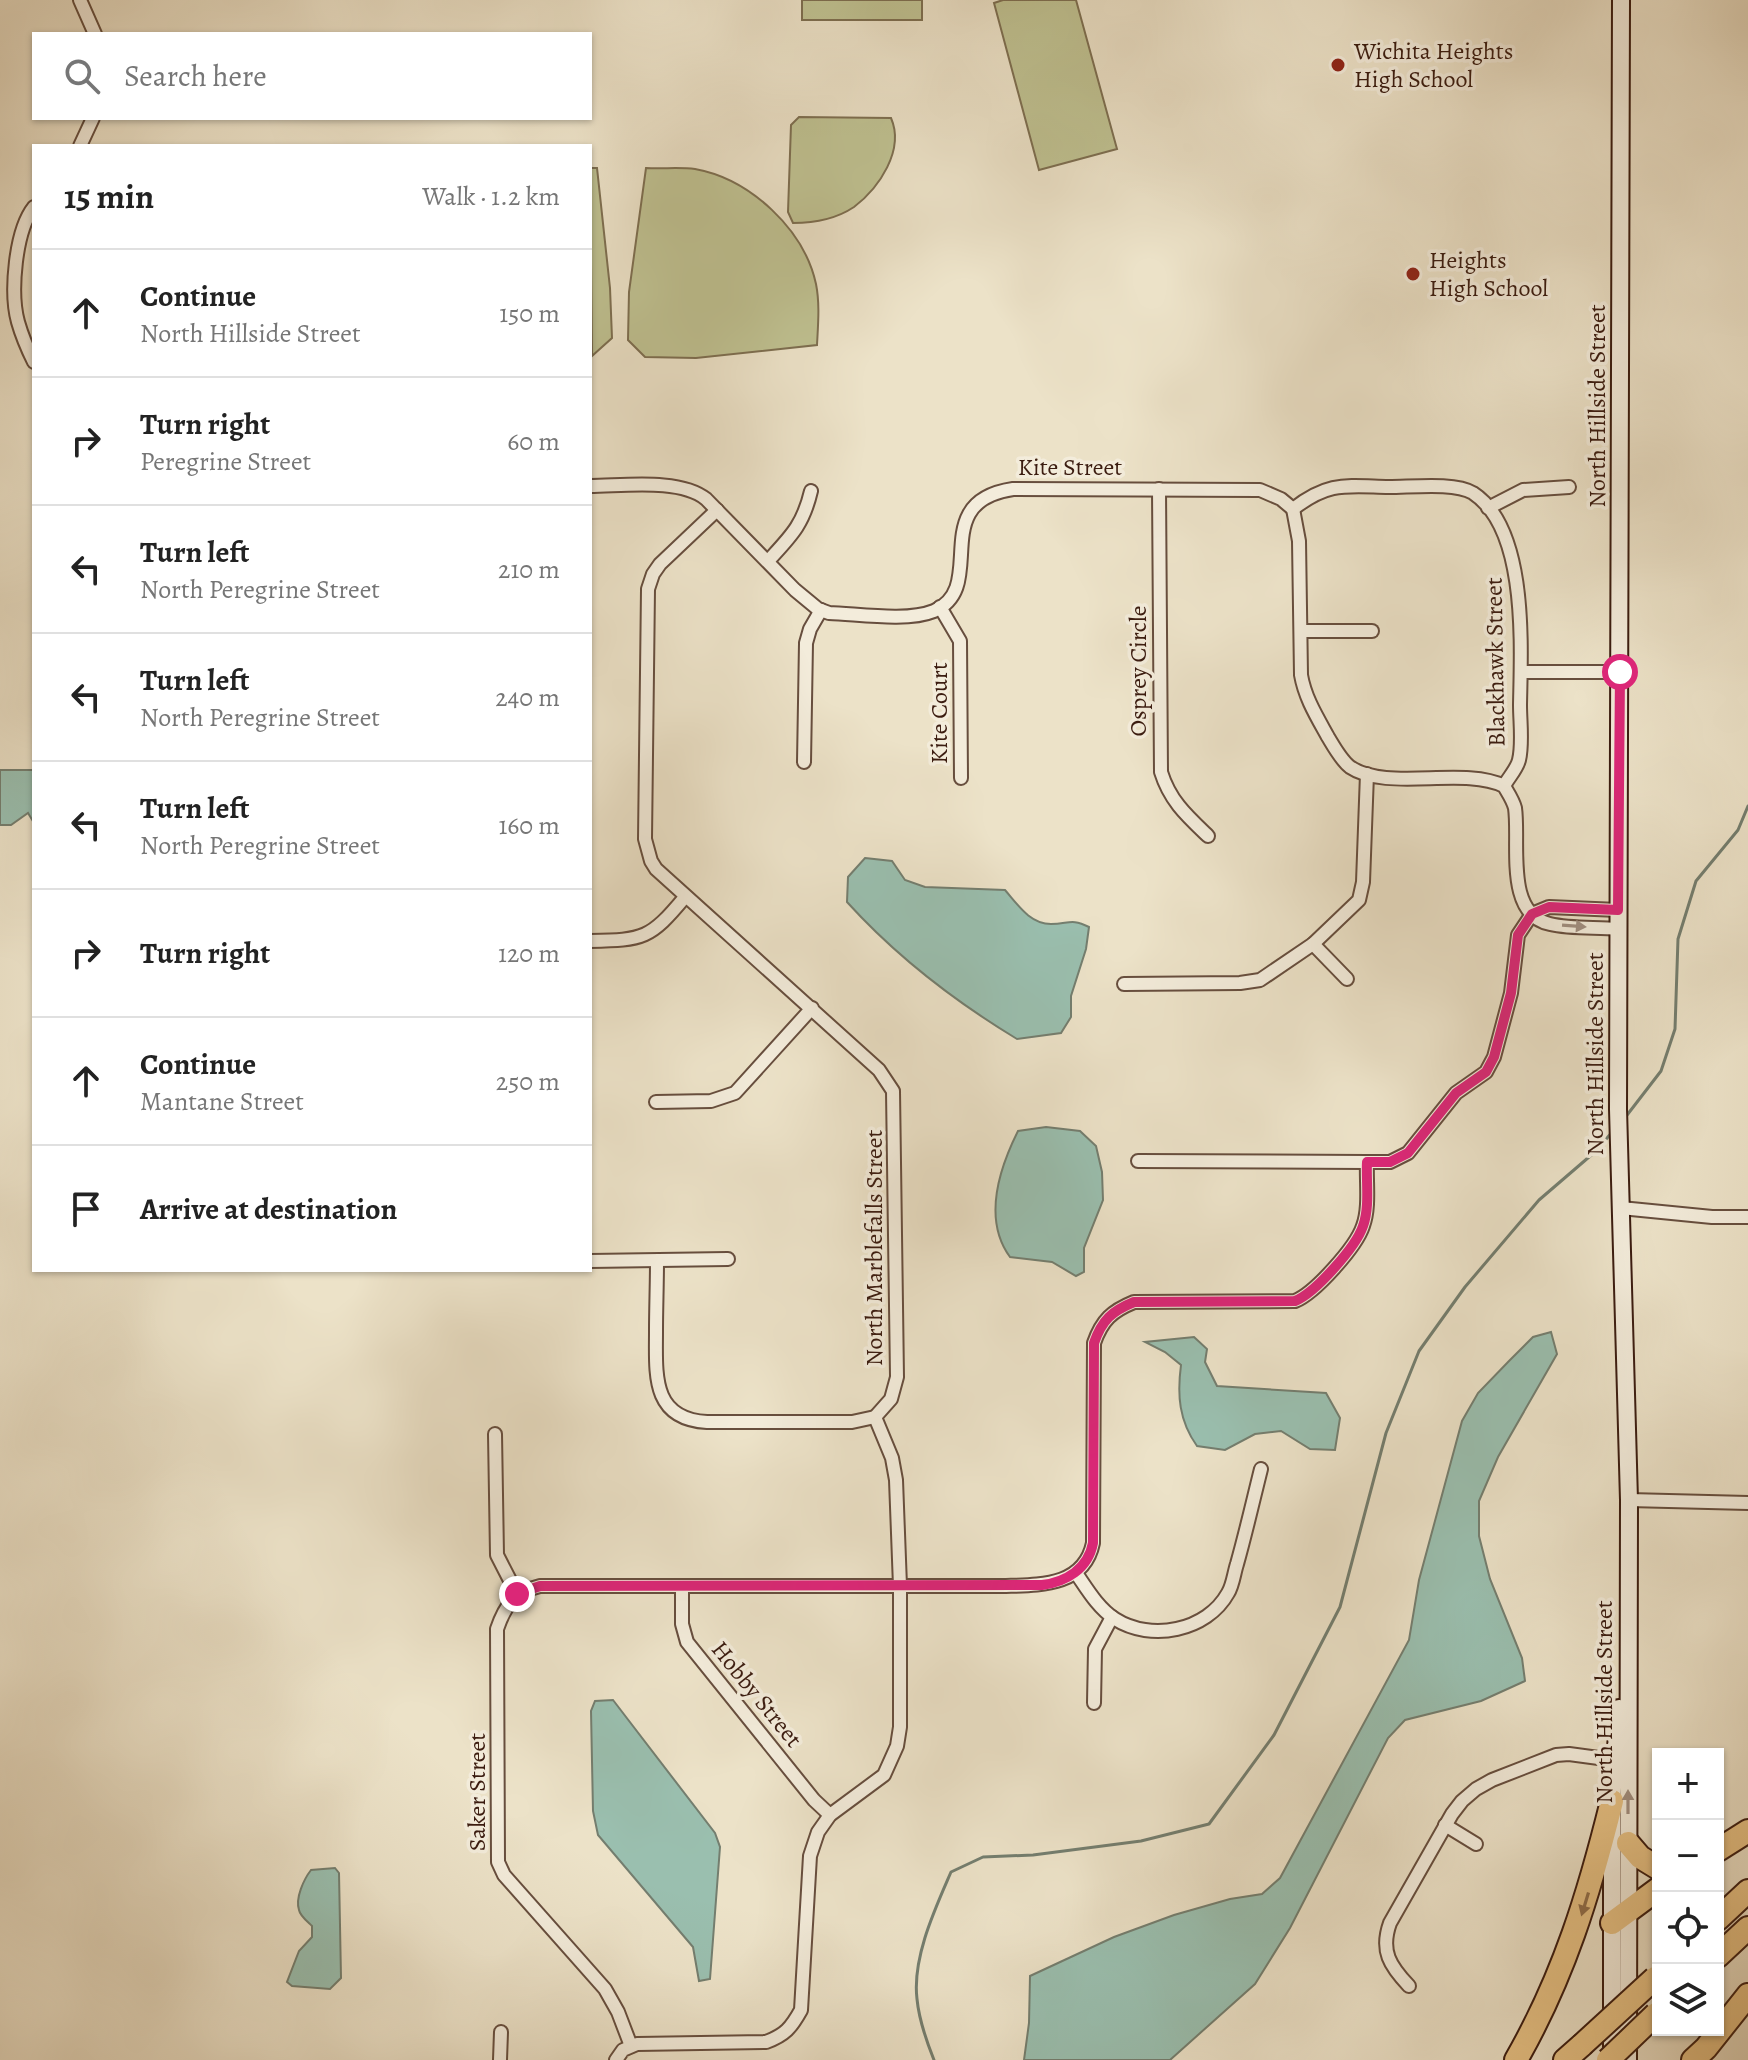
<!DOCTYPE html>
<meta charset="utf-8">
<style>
:root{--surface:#fff;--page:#f6f6f6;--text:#222;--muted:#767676;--line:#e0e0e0}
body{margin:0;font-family:Alegreya,serif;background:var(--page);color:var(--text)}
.controls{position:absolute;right:24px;bottom:24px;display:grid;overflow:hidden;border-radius:0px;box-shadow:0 2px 6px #0004}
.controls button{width:72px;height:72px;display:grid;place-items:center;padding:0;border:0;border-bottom:2px solid var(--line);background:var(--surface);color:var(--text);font:40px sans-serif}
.stop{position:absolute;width:24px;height:24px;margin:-18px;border:6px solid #db2777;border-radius:50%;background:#fff}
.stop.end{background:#db2777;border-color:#fff;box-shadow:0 2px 8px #0008}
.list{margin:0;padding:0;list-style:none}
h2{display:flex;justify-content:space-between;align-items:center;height:104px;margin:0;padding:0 32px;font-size:34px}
h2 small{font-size:26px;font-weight:400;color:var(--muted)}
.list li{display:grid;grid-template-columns:52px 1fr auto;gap:24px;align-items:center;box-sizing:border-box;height:128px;padding:0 32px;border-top:2px solid var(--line)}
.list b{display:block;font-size:30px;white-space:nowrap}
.list p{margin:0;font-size:26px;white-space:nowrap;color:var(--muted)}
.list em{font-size:26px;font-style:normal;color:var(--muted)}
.icon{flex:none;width:44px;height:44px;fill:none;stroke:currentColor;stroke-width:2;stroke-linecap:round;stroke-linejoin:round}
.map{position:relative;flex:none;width:1748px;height:2060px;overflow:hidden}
.search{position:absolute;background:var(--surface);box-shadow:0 2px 6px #0004;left:32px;top:32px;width:560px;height:88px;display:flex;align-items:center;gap:20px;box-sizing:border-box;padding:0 28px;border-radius:0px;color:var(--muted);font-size:30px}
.panel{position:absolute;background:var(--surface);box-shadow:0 2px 6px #0004;left:32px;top:144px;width:560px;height:1128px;border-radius:0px}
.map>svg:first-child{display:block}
.green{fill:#bfc191;stroke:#7d6e50;stroke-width:2}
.water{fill:#9abfaf;stroke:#747e6f;stroke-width:2}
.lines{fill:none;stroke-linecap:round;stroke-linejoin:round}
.stream{stroke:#747e6f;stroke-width:3}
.street-casing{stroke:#674e3e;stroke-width:16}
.secondary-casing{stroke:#3b1c10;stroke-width:20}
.highway-casing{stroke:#3b1c10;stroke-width:26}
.street{stroke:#f3ecdb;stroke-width:12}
.secondary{stroke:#f3ecdb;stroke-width:16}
.highway{stroke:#e6c184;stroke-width:22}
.highway-bridge-casing{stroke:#3b1c10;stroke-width:26;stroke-linecap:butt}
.highway-bridge{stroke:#e6c184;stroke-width:22}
.oneway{fill:#a08e80}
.oneway2{fill:#906e4a}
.route{stroke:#db2777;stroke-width:10}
.poi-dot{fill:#8f2418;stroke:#f3ecdb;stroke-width:3}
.labels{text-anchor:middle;stroke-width:7;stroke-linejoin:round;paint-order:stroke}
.poi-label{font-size:24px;fill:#3b1c10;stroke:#f3ecdb;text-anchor:start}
.street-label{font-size:24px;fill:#3b1c10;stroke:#f3ecdb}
</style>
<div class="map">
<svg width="1748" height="2060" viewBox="0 0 1748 2060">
<rect width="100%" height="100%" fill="#ece2c8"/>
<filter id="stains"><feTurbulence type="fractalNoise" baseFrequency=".0025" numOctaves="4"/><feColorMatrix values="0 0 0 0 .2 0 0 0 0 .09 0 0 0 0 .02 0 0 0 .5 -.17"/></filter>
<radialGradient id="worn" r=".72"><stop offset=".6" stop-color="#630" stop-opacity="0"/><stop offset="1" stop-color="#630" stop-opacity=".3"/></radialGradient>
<g class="green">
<rect x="802" y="0" width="120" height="20"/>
<polygon points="1003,0 1076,0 1117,149 1039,170 994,3"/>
<path d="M799,117L891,118C905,150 879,188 854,207C836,219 814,223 793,223L788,212L791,125Z"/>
<polygon points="590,168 597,168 610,288 612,338 592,356"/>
<path d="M646,168C662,169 680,167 695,169C750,179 804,229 816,284C820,304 818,325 817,345L696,358L645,357L628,340L629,292Z"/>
</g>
<g class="water">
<polygon points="0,770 34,770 34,823 28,813 11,825 0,825"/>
<path d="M865,858L892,861L905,880L925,887L1005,890C1018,905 1030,924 1051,924C1069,924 1071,918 1089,927L1086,949L1071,996V1017L1061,1033L1017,1039C956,1002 895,955 847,902L848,877Z"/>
<path d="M1046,1127L1080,1131L1096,1146L1102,1172L1103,1200L1084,1248V1272L1076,1276L1052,1262L1010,1257C983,1220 999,1169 1018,1131Z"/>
<polygon points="1551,1332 1557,1354 1498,1457 1479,1501 1479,1536 1490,1579 1522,1658 1525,1681 1481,1701 1405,1720 1388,1738 1290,1928 1255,1984 1170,2060 1024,2060 1029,2023 1030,1976 1114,1937 1174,1915 1230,1899 1262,1894 1280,1878 1409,1640 1419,1580 1462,1421 1478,1393 1509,1361 1533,1337"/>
<path d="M1194,1337L1207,1349L1205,1362L1217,1386L1326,1393L1340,1418L1335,1450L1310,1449L1281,1431L1255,1434L1225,1450L1197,1446C1179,1421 1177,1395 1181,1365L1165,1352L1145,1342Z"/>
<polygon points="613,1700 715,1833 720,1847 710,1979 699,1981 693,1947 598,1835 593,1811 591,1711 595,1701"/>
<path d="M335,1868L339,1873L341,1978L330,1989L292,1986L287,1982L299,1951L312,1937V1926C308,1922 300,1916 299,1910C295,1898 304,1879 311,1870Z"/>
</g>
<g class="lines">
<g class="stream">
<polyline points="1624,1119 1661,1071 1675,1029 1678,939 1696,881 1738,830 1748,806"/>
<path d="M934,2060C926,2040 919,2020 917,1999C912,1958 935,1909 951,1872L983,1857L1033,1855L1141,1841L1209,1824L1274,1735L1340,1607L1386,1433L1419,1351L1465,1287L1539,1200L1596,1151L1613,1131"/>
</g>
<g class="street-casing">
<g id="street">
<polyline points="80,0 95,34"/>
<polyline points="80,146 93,118"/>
<path d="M34,207C15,231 10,293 18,322C22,336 28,350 34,362"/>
<path d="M590,486C623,486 680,478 706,499L795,590L818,609L829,613C859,614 907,622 934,611C990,587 925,502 1013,489L1260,490L1281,499L1293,509"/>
<path d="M1159,489L1161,772C1170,801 1187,816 1208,836"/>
<polyline points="1488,508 1523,490 1569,487"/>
<path d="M1293,509L1299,541L1301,675C1305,698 1317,717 1328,737C1334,747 1341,760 1350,767C1387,792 1463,766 1504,786C1508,793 1513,800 1515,808C1520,842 1504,914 1550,924C1571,929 1596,927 1618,929"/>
<path d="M1293,509C1329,481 1346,486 1389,487C1412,487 1455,482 1473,493C1528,529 1521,647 1520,705C1520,722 1523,744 1519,760C1517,769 1508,778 1504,786"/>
<path d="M768,561C791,536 803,525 811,491"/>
<polyline points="940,607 960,641 961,778"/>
<polyline points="1301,631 1372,631"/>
<polyline points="1521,672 1620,672"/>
<polyline points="804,762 806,643 810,629 821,610"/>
<polyline points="1532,914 1549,907 1618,910"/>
<path d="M590,941C644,940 650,939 685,897"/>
<polyline points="1313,944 1347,979"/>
<polyline points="1124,984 1240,983 1260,980 1313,944 1359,900 1363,882 1367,774"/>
<polyline points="656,1102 711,1101 735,1093 812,1008"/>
<polyline points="1138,1161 1367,1162"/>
<polyline points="1621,1208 1712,1217 1748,1217"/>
<polyline points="590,1261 728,1259"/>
<path d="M657,1261C657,1284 656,1308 656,1331C656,1374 651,1419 707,1422H852L875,1417"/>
<polyline points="495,1434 497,1555 517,1594"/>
<polyline points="1629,1500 1748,1503"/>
<path d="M1076,1573C1087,1589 1098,1608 1115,1619C1151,1642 1207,1631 1228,1593C1233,1585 1234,1573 1237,1564C1246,1532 1253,1501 1261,1469"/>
<polyline points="682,1586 682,1624 687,1642 814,1800 830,1815"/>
<polyline points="1094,1703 1095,1649 1112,1617"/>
<polyline points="1445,1825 1476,1844"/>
<path d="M1409,1986C1390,1966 1380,1951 1390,1923L1452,1814L1462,1801L1476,1789L1492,1780L1556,1755L1569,1754L1621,1761"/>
<path d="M631,2046L618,2012L605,1989L504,1875L498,1862L497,1629C505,1605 515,1592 540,1586H1006C1041,1585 1084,1586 1093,1543L1094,1343C1102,1320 1112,1311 1134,1302L1295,1301C1315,1293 1356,1247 1363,1226C1370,1207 1366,1182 1367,1162H1390L1408,1153L1456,1093L1486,1072L1494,1057L1511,993L1518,935L1532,914"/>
<polyline points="500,2060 501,2032"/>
<path d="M616,2060L623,2050L637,2044L766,2042C785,2035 791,2028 801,2010L810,1856L818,1832L830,1815L884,1775L897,1746L900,1727V1586L896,1480L892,1458L875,1417L891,1399L897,1377L893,1091L879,1070L656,869L651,861L645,839L648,589L653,574L660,564L717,510"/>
</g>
</g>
<g class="secondary-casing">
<g id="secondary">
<polyline points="1621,0 1618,1109 1629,1500 1628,2060"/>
<polyline points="1612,2060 1612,1801 1619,1708"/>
</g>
</g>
<g class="highway-casing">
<g id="highway">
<polyline points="1628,1843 1640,1857 1658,1868"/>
<polyline points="1718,1850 1748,1831"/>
<polyline points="1718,1919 1748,1891"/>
<polyline points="1612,1923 1658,1889"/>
<polyline points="1718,1956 1748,1928"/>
<path d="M1516,2060C1564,1976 1589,1894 1612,1801"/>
<polyline points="1565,2060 1582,2045"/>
<polyline points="1693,2060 1706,2048 1748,1995"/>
</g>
</g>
<use href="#street" class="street"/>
<use href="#secondary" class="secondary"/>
<use href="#highway" class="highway"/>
<g class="highway-bridge-casing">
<g id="highway-bridge">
<polyline points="1582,2045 1655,1978"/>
<polyline points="1608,2060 1656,2014"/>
</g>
</g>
<use href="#highway-bridge" class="highway-bridge"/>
</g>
<defs><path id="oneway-solid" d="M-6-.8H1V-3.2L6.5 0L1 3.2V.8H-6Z" transform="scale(2)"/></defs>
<g class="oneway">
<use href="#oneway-solid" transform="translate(1574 926) rotate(4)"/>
<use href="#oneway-solid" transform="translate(1628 1802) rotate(-90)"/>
</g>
<use class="oneway2" href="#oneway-solid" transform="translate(1585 1904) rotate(107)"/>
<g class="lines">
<path class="route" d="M517,1594L540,1586L1042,1585C1066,1582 1088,1569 1093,1543L1094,1343C1102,1320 1112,1311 1134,1302L1295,1301C1315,1293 1356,1247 1363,1226C1370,1207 1366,1182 1367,1162H1390L1408,1153L1456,1093L1486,1072L1494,1057L1511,993L1518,935L1532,914L1549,907L1618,910L1620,672"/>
</g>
<g class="poi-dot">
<circle cx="1338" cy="65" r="8"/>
<circle cx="1413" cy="274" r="8"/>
</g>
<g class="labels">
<g class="poi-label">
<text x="1354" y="59">Wichita Heights<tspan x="1354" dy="28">High School</tspan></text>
<text x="1429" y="268">Heights<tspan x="1429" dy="28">High School</tspan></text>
</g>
<g class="street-label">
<text transform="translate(1597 406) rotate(-90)" y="8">North Hillside Street</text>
<text x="1070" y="475">Kite Street</text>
<text transform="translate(1495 662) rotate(-91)" y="8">Blackhawk Street</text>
<text transform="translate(1138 671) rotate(-90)" y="8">Osprey Circle</text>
<text transform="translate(939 713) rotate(-90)" y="8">Kite Court</text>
<text transform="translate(1595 1054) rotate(-90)" y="8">North Hillside Street</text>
<text transform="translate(874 1248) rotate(-90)" y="8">North Marblefalls Street</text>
<text transform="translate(757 1694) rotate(51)" y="8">Hobby Street</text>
<text transform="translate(1604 1702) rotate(-90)" y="8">North Hillside Street</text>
<text transform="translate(477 1792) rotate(-90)" y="8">Saker Street</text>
</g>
</g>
<rect width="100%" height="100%" filter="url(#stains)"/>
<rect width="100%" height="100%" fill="url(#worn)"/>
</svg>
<div class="controls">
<button>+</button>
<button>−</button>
<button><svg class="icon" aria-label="locate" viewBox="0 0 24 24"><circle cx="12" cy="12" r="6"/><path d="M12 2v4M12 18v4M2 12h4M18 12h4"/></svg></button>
<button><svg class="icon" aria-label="layers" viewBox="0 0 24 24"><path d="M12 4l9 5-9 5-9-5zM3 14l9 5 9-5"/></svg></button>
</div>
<div class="stop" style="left:1620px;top:672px"></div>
<div class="stop end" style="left:517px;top:1594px"></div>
<div class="search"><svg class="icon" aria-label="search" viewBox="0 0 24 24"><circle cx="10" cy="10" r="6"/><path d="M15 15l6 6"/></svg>Search here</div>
<section class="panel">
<h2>15 min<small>Walk · 1.2 km</small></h2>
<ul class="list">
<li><svg class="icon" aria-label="ahead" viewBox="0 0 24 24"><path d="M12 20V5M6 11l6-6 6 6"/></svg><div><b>Continue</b><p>North Hillside Street</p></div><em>150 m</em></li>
<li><svg class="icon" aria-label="right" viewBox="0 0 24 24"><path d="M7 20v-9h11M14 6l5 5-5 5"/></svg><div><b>Turn right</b><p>Peregrine Street</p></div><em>60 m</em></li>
<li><svg class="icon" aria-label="left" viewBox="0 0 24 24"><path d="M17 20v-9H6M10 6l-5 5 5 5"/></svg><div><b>Turn left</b><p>North Peregrine Street</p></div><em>210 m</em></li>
<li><svg class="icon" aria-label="left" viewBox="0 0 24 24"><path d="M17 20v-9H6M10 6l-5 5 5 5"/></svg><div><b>Turn left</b><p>North Peregrine Street</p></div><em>240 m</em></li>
<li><svg class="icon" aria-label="left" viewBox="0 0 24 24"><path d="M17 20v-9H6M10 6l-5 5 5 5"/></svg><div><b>Turn left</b><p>North Peregrine Street</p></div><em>160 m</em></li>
<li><svg class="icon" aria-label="right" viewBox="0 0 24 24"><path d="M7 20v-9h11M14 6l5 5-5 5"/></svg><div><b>Turn right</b></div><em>120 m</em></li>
<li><svg class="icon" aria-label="ahead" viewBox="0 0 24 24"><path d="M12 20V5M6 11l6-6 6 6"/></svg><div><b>Continue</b><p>Mantane Street</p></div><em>250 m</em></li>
<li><svg class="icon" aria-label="arrive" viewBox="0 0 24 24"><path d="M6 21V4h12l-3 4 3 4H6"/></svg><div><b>Arrive at destination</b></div></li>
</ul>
</section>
</div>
